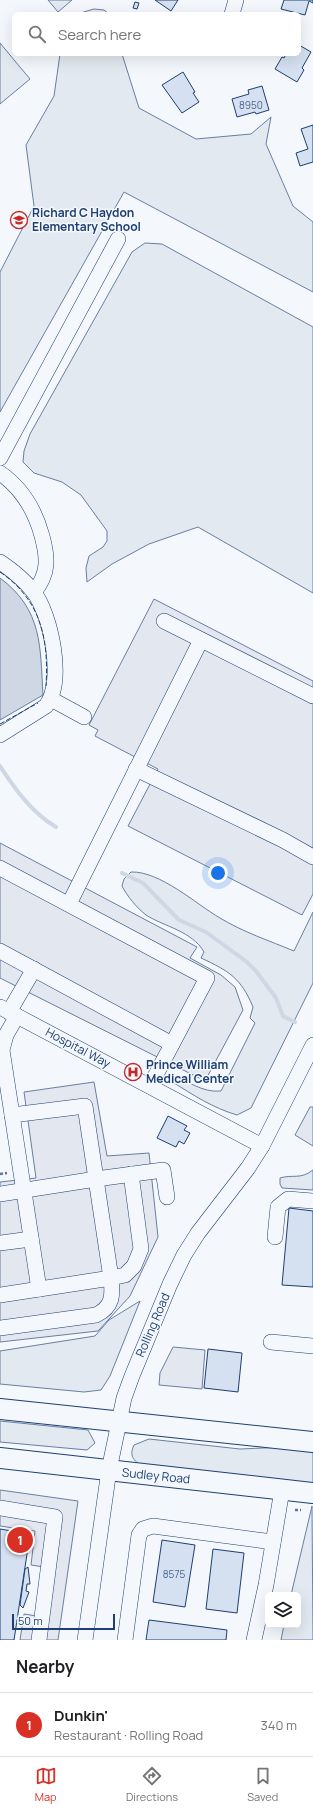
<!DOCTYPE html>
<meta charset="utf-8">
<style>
:root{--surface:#fff;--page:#f6f6f6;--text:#202124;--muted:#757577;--line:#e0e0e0;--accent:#d93025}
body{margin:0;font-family:Manrope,sans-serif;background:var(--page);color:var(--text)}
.controls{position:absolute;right:12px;bottom:12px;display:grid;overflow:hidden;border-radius:6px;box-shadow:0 4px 16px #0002}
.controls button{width:36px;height:36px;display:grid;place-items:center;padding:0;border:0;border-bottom:1px solid var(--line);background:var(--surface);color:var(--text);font:20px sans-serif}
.scale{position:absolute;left:12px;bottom:10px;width:103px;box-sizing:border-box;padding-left:4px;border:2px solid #1d3f73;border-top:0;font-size:11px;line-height:14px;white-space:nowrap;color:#1d3f73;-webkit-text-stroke:3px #f4f7fb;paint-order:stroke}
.you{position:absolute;left:218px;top:873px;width:14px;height:14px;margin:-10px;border:3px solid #fff;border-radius:50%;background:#1a73e8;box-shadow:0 0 0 6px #1a73e833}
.badge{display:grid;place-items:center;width:26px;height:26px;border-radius:50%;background:var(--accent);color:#fff;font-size:13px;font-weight:700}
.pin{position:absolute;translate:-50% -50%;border:2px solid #fff;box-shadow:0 1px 4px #0006}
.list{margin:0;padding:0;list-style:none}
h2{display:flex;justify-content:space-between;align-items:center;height:52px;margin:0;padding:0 16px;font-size:17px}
h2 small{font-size:13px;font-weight:400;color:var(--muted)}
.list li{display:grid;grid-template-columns:26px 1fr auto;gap:12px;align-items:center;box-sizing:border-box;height:64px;padding:0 16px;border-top:1px solid var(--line)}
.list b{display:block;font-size:15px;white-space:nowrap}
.list p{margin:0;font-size:13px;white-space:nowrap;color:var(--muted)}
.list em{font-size:13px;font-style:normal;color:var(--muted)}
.icon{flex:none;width:22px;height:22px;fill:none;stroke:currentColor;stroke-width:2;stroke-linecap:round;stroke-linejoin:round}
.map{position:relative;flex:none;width:313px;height:1640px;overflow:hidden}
.search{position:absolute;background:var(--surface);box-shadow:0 4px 16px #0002;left:12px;right:12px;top:12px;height:44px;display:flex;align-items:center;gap:10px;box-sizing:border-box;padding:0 14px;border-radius:6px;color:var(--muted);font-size:15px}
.sheet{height:116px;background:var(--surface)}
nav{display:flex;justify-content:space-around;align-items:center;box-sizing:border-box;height:56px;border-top:1px solid var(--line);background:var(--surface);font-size:11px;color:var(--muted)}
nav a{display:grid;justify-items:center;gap:2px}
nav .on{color:var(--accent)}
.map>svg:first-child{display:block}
.green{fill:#e3e9f0;stroke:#687fa3}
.parking{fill:#e3e8f0;stroke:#687fa3}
.water{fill:#cfd7e4;stroke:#687fa3}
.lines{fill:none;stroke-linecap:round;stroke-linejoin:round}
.stream{stroke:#cfd7e4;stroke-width:4}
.building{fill:#d5e0f0;stroke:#1d3f73}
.minor-casing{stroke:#1d3f73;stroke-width:16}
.major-casing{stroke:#1d3f73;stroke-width:22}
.path{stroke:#5e769c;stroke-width:2.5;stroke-dasharray:3 2;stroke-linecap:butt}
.minor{stroke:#f4f7fb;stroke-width:15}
.major{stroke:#f4f7fb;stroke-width:20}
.fence{stroke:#1d3f73;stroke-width:1;stroke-dasharray:5 2;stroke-linecap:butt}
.labels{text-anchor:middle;stroke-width:3;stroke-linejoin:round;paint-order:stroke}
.number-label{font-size:10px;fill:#4b6792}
.poi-label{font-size:12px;font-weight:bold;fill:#1d3f73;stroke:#f4f7fb;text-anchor:start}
.street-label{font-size:12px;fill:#1d3f73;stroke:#f4f7fb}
</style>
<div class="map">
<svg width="313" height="1640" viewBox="0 0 313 1640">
<rect width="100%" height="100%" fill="#f4f7fb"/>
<g class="green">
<polygon points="48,0 72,0 58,12"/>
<polygon points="94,9 104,10 109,14 77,14"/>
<polygon points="0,43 30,79 0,104"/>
<polygon points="60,54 122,54 139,108 196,139 251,134 271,117 266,144 293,206 313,222 313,292 124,192 0,412 0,272 34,206 26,145 54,96"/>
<polygon points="145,243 162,244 313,327 313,593 198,527 149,544 112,564 87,582 86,568 89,556 103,547 107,541 107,531 81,495 62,482 34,473 23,462 24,451 30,434 132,252"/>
<path d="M131,872C160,871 196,904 220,918C243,932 270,941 294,951L313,912V983L251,1108L237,1115C213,1108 193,1095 171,1081V1076C189,1080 201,1093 221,1091L255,1023L250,1018L253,1007C241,978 229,971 201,958L204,952C192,931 165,927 146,915C137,908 127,896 122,886L124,879Z"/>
<path d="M313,1170V1190L282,1188L280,1184V1178C293,1174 300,1180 313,1170Z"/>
<polygon points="140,1301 110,1376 101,1390 84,1392 0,1384 0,1351 95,1336 109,1320"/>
<polygon points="0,1421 88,1430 95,1443 87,1450 0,1442"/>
<path d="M149,1439L240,1449L287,1447L313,1450V1484L143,1467C133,1460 129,1456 134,1445Z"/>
<polygon points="312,1506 313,1640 281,1640 284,1625 298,1625 298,1595 291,1595"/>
</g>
<g class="parking">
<polygon points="154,599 313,681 313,894 302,915 128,826 158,769 95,736 98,730 89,725"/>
<polygon points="0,843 197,947 190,958 221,975 235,987 243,1010 205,1081 0,978"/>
<polygon points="94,1082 107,1156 149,1153 158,1237 130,1296 98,1331 0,1342 0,1182 36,1178 24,1092"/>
<polygon points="310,1107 313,1107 313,1146 295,1135"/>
<polygon points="173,1347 205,1350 202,1389 159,1385 160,1373"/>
<polygon points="0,1490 78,1501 58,1640 20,1640 24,1614 37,1616 44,1567 31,1565 35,1531 0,1526"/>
</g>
<path class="water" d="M0,578C43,610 40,647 43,695L0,720Z"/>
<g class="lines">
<g class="stream">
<path d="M0,766C15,789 32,813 56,827"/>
<polyline points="122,873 143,883 179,920 206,932 247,962 256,971 276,998 283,1016 295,1022"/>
</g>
</g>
<g class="building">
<polygon points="155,0 178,0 171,11"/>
<polygon points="284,0 313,0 313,3 309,1 305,15 281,9"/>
<polygon points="135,2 139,3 137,9 133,8"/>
<polygon points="299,45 311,52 302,68 304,70 297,82 275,69 282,57 284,58 286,54 299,54"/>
<polygon points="183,72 195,92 193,93 199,102 182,113 162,85"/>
<polygon points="262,86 269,110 256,114 255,112 237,117 232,99 249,94 248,90"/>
<polygon points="313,125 313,162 300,166 296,153 308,149 301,129"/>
<polygon points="168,1116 187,1126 184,1130 190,1133 184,1144 179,1141 176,1147 157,1138"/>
<polygon points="289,1208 313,1211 313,1287 282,1285"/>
<polygon points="208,1349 242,1353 238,1392 204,1388"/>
<polygon points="0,1529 30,1534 14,1640 0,1640"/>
<polygon points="162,1540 195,1545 185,1607 153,1602"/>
<polygon points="213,1549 244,1553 237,1613 206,1609"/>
<polygon points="28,1567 30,1584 27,1584 26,1591 29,1592 23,1608 20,1605 25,1569"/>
<polygon points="149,1620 227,1630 226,1640 146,1640"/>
</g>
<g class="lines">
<g class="minor-casing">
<g id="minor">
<polyline points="232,14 236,0"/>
<polyline points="0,458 118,239"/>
<path d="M0,473C23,489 35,510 42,536C48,558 49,574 34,592"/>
<path d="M0,562C12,570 24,580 33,591C51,614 65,681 46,706L0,735"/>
<polyline points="164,621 313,696"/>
<polyline points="51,699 84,717"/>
<polyline points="136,769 283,840 313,857"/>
<polyline points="0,868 207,978 150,1086"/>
<polyline points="69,904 201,640"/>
<polyline points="0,951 172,1044"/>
<polyline points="0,1007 262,1146"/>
<polyline points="9,1012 34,969"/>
<polyline points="17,1016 6,1035 2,1050 39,1289"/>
<polyline points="12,1115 85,1106 96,1179 163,1170 167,1197"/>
<polyline points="0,1194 96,1179 111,1278 0,1295"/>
<polyline points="275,1237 278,1207 288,1199 313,1201"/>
<polyline points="0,1243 31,1239"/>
<path d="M0,1328L96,1315C113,1307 113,1295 111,1278L125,1275L134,1266L141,1249L131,1174"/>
<polyline points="271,1342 313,1346"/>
<polyline points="0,1508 55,1517 39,1640"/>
<polyline points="85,1640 109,1470 124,1398 132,1376 170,1284 184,1255 198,1233 248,1168 262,1146 313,1045"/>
<polyline points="125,1640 139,1535 143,1529 153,1526 273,1542"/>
<polyline points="254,1640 266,1585 282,1490"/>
</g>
</g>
<g class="major-casing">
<g id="major">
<polyline points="0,1409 313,1442"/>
<polyline points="0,1458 313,1493"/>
</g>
</g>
<g class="path">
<polyline points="0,1174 7,1173"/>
<polyline points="295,1510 301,1510"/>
</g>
<use href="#minor" class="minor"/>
<use href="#major" class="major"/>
<g class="fence">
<path d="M0,572C41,600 49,639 46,686"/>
<polyline points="0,724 38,703"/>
</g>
</g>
<defs>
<g id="school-ring" transform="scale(0.9)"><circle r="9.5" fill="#f4f7fb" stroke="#c62828" stroke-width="1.5"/><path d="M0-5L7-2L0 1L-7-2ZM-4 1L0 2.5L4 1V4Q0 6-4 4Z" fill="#c62828"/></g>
<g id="hospital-ring" transform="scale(0.9)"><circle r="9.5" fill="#f4f7fb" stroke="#c62828" stroke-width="1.5"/><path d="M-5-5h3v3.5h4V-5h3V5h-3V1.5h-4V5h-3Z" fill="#c62828"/></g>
</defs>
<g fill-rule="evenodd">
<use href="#school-ring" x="19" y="220"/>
<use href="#hospital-ring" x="133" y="1072"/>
</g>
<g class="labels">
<g class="number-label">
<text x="251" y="109">8950</text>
<text x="174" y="1578">8575</text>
</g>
<g class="poi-label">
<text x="32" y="217">Richard C Haydon<tspan x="32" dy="14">Elementary School</tspan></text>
<text x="146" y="1069">Prince William<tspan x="146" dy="14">Medical Center</tspan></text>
</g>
<g class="street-label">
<text transform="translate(78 1048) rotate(28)" y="4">Hospital Way</text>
<text transform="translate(153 1325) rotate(-67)" y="4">Rolling Road</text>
<text transform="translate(156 1476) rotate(6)" y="4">Sudley Road</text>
</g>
</g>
</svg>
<div class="controls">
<button><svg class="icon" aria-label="layers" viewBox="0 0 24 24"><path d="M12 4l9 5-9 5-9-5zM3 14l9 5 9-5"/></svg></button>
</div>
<div class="scale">50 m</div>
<div class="you"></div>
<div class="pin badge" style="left:20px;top:1540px">1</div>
<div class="search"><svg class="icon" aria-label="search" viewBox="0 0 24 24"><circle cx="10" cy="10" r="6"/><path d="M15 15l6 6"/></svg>Search here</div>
</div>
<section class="sheet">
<h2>Nearby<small></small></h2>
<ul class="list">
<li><span class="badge">1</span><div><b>Dunkin'</b><p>Restaurant · Rolling Road</p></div><em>340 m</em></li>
</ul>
</section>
<nav>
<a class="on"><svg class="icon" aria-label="map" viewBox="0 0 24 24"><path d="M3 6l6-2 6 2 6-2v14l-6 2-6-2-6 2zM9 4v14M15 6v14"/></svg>Map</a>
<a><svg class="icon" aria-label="directions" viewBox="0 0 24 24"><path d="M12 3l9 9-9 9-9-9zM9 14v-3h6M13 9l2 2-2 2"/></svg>Directions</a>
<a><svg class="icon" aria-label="saved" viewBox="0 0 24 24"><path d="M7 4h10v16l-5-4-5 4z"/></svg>Saved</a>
</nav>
